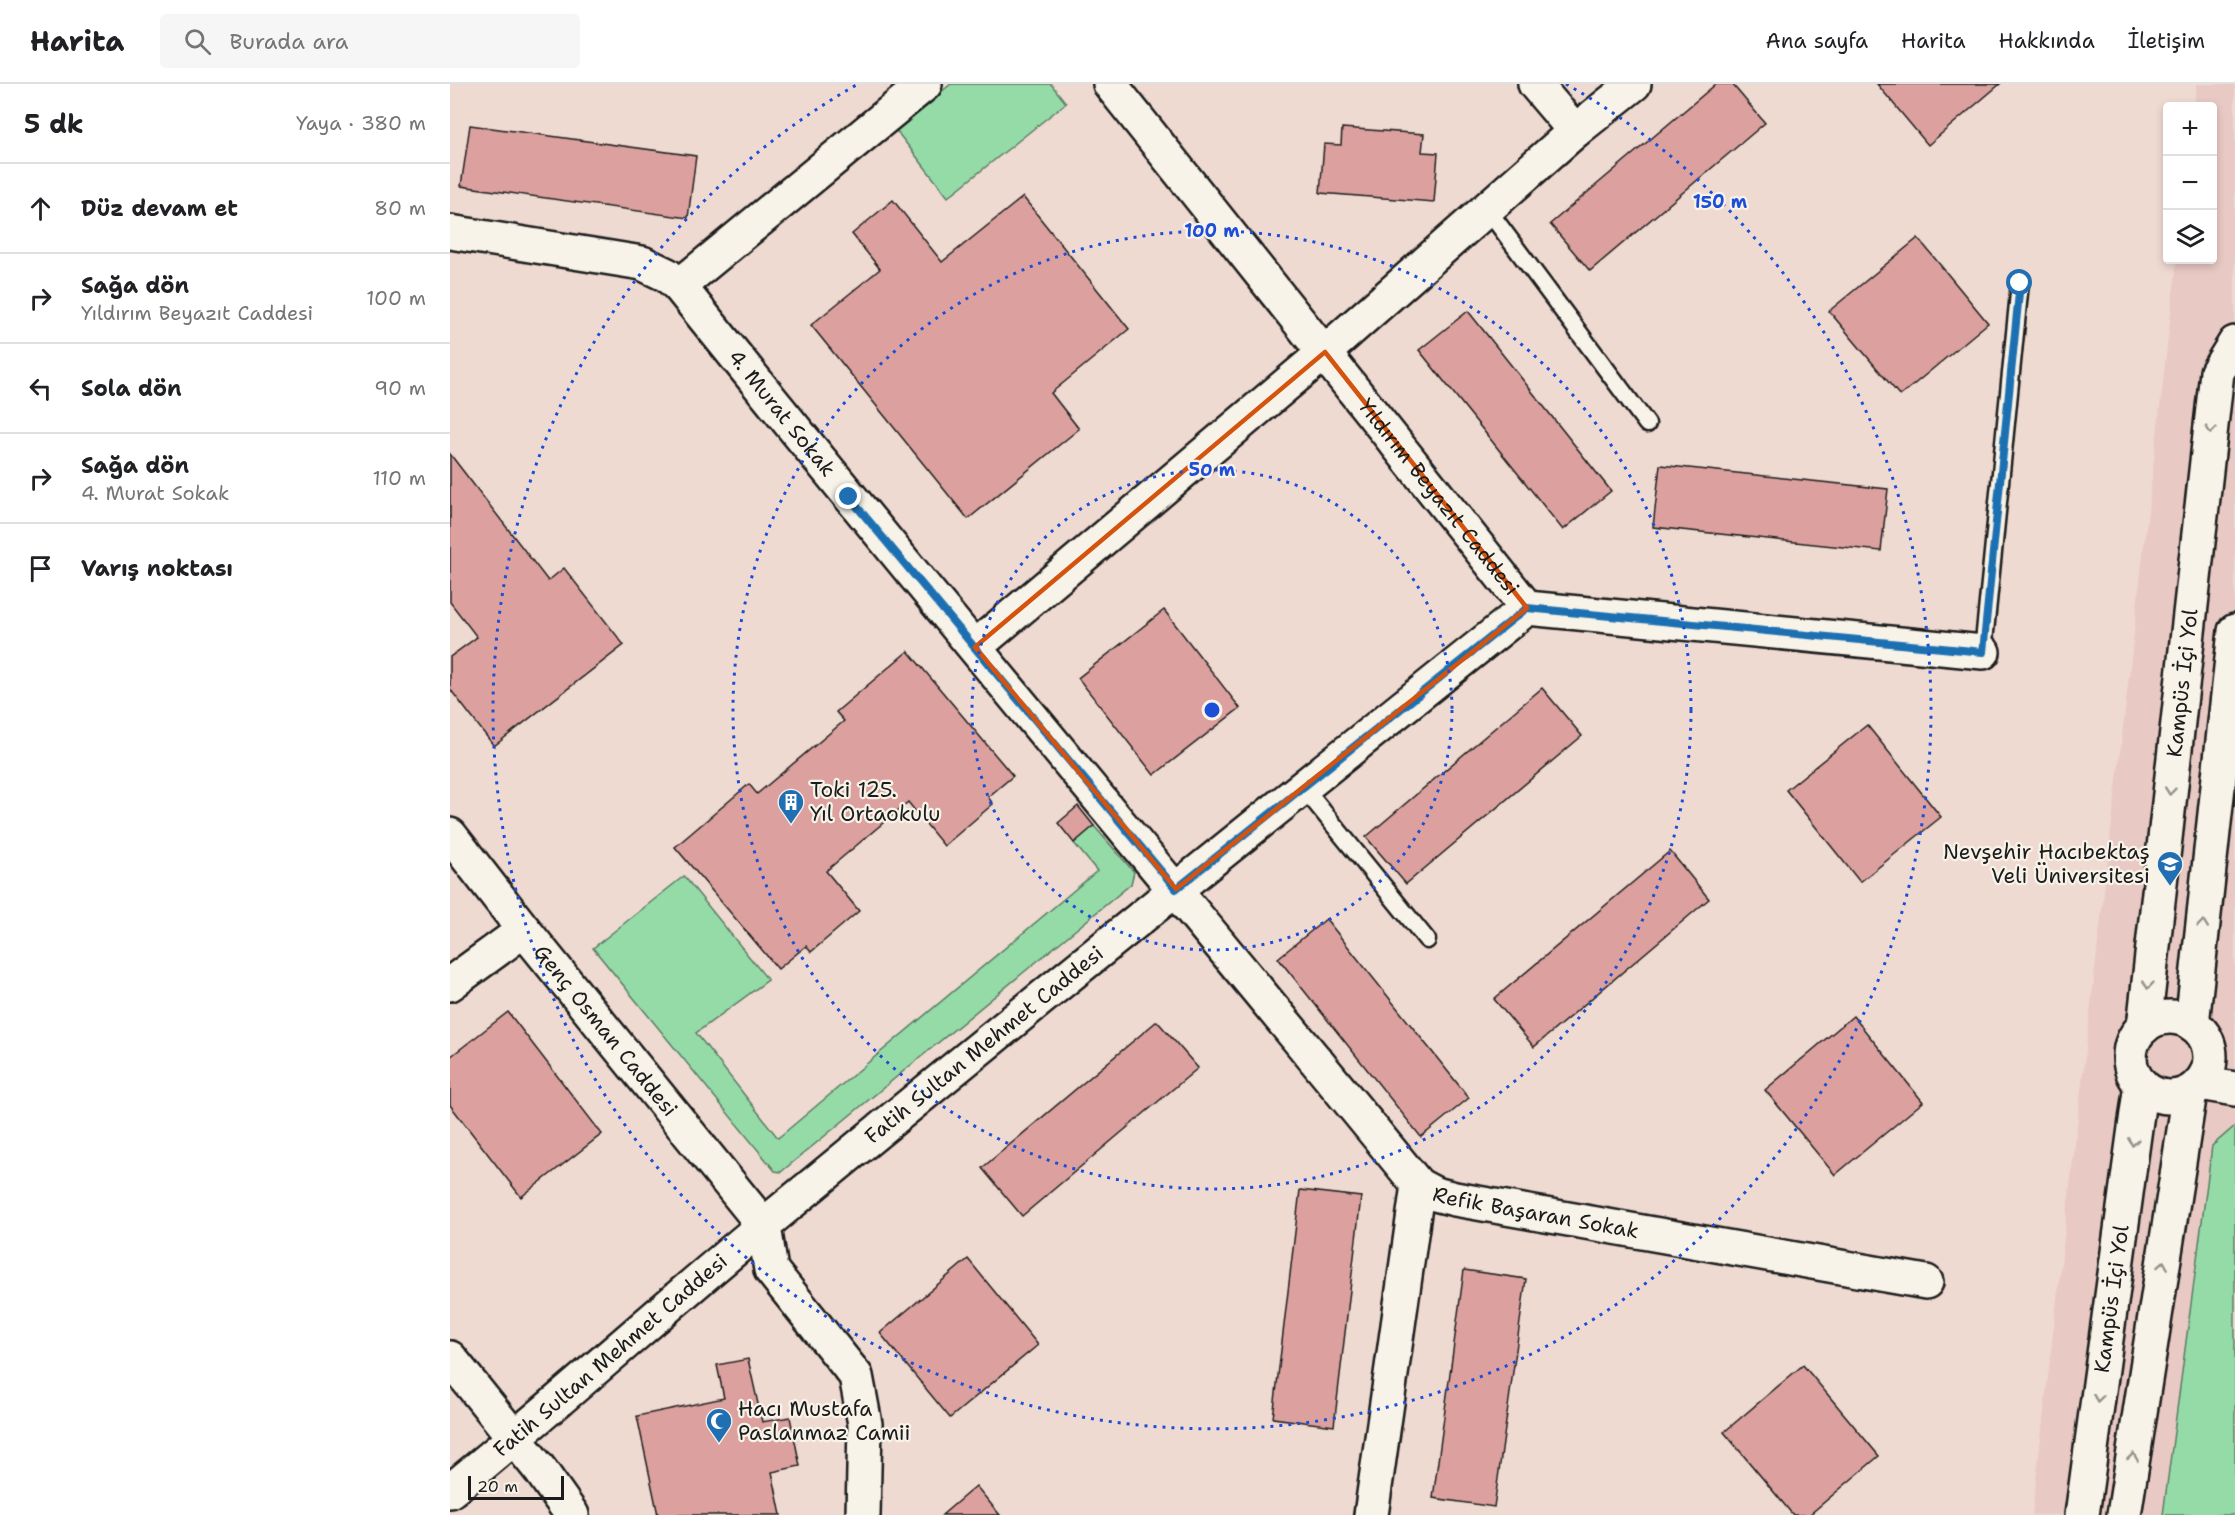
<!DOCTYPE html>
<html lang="tr">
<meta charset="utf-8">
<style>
:root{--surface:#fff;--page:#f6f6f6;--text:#202124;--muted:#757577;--line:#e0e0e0}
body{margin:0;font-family:"Shantell Sans",sans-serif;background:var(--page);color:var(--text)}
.controls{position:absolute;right:18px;top:18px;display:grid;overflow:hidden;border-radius:6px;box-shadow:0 3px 9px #0003}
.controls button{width:54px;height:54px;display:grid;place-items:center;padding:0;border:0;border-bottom:2px solid var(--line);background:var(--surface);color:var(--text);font:30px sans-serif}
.scale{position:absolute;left:18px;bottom:15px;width:96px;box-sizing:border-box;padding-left:6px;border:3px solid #1c1c1c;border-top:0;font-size:16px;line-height:21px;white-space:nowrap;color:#1c1c1c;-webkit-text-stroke:4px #f7f3e8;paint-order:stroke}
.stop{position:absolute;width:18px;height:18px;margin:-14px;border:4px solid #1f6fb2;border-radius:50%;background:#fff}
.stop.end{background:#1f6fb2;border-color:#fff;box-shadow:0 2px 6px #0008}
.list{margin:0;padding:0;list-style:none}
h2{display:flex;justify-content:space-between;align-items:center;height:78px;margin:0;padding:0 24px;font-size:26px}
h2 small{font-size:20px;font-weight:400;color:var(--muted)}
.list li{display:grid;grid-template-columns:39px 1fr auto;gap:18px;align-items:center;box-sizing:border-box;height:90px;padding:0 24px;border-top:2px solid var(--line)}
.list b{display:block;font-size:22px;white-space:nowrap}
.list p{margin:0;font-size:20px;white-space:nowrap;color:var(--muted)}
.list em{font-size:20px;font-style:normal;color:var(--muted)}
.icon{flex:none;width:33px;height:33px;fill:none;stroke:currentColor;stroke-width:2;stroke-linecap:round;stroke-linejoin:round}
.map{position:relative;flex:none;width:1785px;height:1431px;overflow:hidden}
header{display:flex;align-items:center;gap:36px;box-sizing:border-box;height:84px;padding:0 30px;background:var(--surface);border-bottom:2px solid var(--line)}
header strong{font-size:28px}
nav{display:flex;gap:33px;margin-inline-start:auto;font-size:21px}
.search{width:420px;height:54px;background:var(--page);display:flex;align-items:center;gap:15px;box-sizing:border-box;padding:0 21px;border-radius:6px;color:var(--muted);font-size:22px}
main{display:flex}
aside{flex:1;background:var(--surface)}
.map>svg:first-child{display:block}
.built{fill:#e9c9c3}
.green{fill:#95dba8;stroke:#587c62;stroke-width:1.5}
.building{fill:#dca19f;stroke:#1c1c1c;stroke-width:1.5}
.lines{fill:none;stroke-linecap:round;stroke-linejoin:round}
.service-casing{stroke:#1c1c1c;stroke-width:21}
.minor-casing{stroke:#1c1c1c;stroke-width:38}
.service{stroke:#f7f3e8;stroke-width:16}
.minor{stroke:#f7f3e8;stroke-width:33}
.oneway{stroke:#94928c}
.route{stroke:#1f6fb2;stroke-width:8}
.marked{fill:none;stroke:#d4530e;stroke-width:4.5;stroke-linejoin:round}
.ring{fill:none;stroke:#1d4ed8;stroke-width:3;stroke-dasharray:3 6}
.labels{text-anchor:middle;stroke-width:4.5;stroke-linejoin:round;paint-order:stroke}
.street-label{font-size:21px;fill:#1c1c1c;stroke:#f7f3e8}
.poi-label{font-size:21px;fill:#1c1c1c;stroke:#f7f3e8;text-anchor:start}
.centre{fill:#1d4ed8;stroke:#f7f3e8;stroke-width:3}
.ring-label{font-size:18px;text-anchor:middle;font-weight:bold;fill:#1d4ed8;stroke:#f7f3e8;stroke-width:4.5;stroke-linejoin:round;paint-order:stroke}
</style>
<header>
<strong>Harita</strong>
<div class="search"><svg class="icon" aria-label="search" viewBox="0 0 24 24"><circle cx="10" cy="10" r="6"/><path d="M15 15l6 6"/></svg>Burada ara</div>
<nav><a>Ana sayfa</a><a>Harita</a><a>Hakkında</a><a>İletişim</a></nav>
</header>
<main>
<aside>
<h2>5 dk<small>Yaya · 380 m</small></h2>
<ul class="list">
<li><svg class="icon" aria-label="ahead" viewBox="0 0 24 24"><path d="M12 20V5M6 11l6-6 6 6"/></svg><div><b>Düz devam et</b></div><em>80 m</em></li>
<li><svg class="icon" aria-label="right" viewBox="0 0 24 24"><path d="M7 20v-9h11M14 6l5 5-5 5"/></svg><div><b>Sağa dön</b><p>Yıldırım Beyazıt Caddesi</p></div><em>100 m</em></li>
<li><svg class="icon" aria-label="left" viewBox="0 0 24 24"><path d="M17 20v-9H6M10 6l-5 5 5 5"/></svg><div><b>Sola dön</b></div><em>90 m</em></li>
<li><svg class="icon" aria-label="right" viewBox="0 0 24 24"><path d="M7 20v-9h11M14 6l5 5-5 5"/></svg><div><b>Sağa dön</b><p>4. Murat Sokak</p></div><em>110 m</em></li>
<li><svg class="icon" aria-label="arrive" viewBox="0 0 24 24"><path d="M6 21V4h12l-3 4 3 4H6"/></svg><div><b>Varış noktası</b></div></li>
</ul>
</aside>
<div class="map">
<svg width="1785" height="1431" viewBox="0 0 1785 1431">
<rect width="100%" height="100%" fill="#efdad2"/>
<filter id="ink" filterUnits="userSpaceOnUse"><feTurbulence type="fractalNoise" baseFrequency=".0167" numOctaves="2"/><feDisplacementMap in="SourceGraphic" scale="12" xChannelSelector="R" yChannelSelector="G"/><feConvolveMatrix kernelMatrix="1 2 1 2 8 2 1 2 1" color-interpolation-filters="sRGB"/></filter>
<g filter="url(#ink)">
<polygon class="built" points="1747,0 1785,0 1785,1431 1582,1431 1727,176 1762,176 1762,22 1744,22"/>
<g class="green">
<polygon points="501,0 601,0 616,19 498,113 445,45"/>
<polygon points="644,742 684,788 681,800 331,1088 325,1087 143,864 234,792 318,896 246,949 328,1054 647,787 624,759"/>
<polygon points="1785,1042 1785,1431 1713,1431 1762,1062"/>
</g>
<g class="building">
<polygon points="1266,0 1282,0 1315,39 1140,187 1100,140"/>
<polygon points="1427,0 1550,0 1478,61"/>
<polygon points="20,41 246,72 238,134 11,102"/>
<polygon points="892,44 974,50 972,68 988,69 984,118 870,109 874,60 891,61"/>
<polygon points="573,113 679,245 601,309 629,345 518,435 361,241 430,185 402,150 443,116 492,178"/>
<polygon points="1468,154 1538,239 1450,312 1379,227"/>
<polygon points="1018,227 1161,407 1113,446 969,266"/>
<polygon points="0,370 98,497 114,484 174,561 44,662 0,605 0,573 27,553 0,518"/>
<polygon points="1210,381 1438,405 1431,467 1203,443"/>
<polygon points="714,526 790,624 704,691 628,594"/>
<polygon points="458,567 563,692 538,713 543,720 494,762 458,718 376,787 409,827 361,868 356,862 328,885 225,763 299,700 307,710 394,637 386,628"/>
<polygon points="1092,604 1132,652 956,800 916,753"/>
<polygon points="1417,641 1491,733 1410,798 1336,706"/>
<polygon points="628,722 644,742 624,759 608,739"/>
<polygon points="1220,767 1259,815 1084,963 1044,915"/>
<polygon points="876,835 1019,1014 971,1053 828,874"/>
<polygon points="58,928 152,1050 71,1113 0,1021 0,973"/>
<polygon points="1403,932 1473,1018 1385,1091 1315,1006"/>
<polygon points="707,937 748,984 572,1132 532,1084"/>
<polygon points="850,1106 911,1113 884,1342 823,1334"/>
<polygon points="518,1175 588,1261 500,1334 430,1249"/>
<polygon points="1014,1186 1076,1195 1044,1423 983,1414"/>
<polygon points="298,1275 312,1338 340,1333 350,1382 322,1388 331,1431 208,1431 187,1332 274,1314 267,1281"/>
<polygon points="1353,1281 1429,1372 1359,1431 1343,1431 1274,1348"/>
<polygon points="526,1402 550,1431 492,1431"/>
</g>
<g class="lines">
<g class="service-casing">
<g id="service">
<polyline points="1037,125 1197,340"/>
<polyline points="1533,568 1570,199"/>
<polyline points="853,703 977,856"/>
</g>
</g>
<g class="minor-casing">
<g id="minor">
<path id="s1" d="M660,0L1077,524L1533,568"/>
<polyline points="1085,0 1125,47"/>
<path id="s2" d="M0,148L192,179L217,191L229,202C472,505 723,801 968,1101L985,1110L1005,1115L1476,1198"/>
<polyline points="229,202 475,0"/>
<polyline points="525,563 875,268 1125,47 1184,0"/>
<path id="s3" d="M0,751L74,846L314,1142L321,1186L406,1292L415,1340L413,1431"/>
<polyline points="0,900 74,846"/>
<circle cx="1720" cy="973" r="40"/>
<polyline points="1742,940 1785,547"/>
<path id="s4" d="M1694,943L1767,288L1785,259"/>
<polyline points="1750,999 1785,1005"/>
<polyline points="0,1274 91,1387 122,1431"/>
<path id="s5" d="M0,1407C107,1320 209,1228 315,1140C567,932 822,728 1077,524"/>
<polyline points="921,1431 968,1101"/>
<path id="s6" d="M1632,1431L1691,1000"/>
<polyline points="1674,1431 1740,1008"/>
</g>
</g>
<use href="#service" class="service"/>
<use href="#minor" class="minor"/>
</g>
<defs><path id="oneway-chevron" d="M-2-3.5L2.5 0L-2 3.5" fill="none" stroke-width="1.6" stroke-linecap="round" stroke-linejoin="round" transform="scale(1.5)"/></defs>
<g class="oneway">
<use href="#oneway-chevron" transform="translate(1761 346) rotate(96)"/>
<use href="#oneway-chevron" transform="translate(1720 707) rotate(96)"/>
<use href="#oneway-chevron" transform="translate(1753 840) rotate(-84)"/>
<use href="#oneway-chevron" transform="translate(1698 901) rotate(96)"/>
<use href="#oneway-chevron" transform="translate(1683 1058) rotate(98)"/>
<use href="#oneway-chevron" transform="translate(1713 1181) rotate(-81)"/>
<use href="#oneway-chevron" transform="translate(1648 1314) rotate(98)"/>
<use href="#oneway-chevron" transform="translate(1683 1373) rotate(-81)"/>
</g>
</g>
<g class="lines" filter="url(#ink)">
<polyline class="route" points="399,413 726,805 1077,524 1533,568 1570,199"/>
</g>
<path class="marked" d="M875,268L1077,524L726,805L525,563Z"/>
<g class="ring">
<circle cx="762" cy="626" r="240"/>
<circle cx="762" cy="626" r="479"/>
<path d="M1116 0A719 719 0 1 1 408 0"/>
</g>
<defs>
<g id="building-pin" transform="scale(1.35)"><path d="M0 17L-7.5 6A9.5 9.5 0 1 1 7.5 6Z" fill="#1f6fb2" stroke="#f7f3e8"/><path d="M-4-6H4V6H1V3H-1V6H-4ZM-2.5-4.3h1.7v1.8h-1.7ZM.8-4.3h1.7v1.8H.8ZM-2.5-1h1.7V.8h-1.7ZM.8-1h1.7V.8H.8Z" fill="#fff"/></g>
<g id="university-pin" transform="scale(1.35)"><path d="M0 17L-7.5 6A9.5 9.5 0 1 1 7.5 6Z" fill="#1f6fb2" stroke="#f7f3e8"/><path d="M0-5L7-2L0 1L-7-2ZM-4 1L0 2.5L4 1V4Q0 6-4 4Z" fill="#fff"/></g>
<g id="mosque-pin" transform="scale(1.35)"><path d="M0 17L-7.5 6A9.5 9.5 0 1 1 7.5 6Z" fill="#1f6fb2" stroke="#f7f3e8"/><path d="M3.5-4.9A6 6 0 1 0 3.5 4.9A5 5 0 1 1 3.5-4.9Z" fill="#fff"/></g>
</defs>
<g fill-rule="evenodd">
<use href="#building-pin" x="341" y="718"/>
<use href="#university-pin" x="1720" y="780"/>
<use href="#mosque-pin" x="269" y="1337"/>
</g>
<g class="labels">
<g class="street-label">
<text dy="7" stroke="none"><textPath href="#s2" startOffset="402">4. Murat Sokak</textPath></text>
<text dy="7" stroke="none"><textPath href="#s1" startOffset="528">Yıldırım Beyazıt Caddesi</textPath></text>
<text dy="7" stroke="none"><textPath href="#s4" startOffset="346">Kampüs İçi Yol</textPath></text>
<text dy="7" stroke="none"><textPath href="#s3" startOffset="250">Genç Osman Caddesi</textPath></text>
<text dy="7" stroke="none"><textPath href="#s5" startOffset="696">Fatih Sultan Mehmet Caddesi</textPath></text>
<text dy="7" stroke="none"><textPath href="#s2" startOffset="1524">Refik Başaran Sokak</textPath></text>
<text dy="7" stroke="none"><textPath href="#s6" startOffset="218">Kampüs İçi Yol</textPath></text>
<text dy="7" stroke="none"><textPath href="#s5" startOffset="210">Fatih Sultan Mehmet Caddesi</textPath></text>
</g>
<g class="poi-label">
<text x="360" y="713">Toki 125.<tspan x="360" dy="24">Yıl Ortaokulu</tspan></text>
<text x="1700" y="775" text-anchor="end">Nevşehir Hacıbektaş<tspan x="1700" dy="24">Veli Üniversitesi</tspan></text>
<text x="288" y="1332">Hacı Mustafa<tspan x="288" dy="24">Paslanmaz Camii</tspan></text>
</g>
</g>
<circle cx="762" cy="626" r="9" class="centre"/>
<g class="ring-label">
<text x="1270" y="124">150 m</text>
<text x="762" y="153">100 m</text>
<text x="762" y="392">50 m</text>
</g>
</svg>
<div class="controls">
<button>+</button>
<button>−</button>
<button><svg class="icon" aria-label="layers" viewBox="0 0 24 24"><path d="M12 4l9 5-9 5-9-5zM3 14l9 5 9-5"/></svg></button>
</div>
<div class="scale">20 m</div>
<div class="stop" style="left:1570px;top:199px"></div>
<div class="stop end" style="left:399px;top:413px"></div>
</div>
</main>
